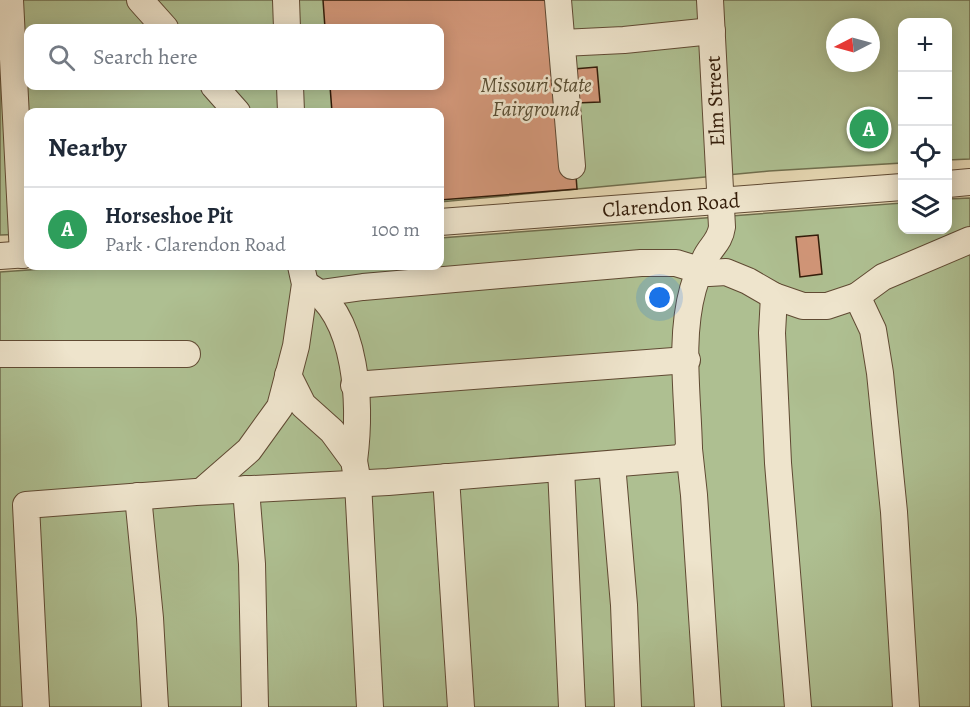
<!DOCTYPE html>
<meta charset="utf-8">
<style>
:root{--surface:#fff;--page:#f2f2f3;--text:#1f2937;--muted:#747a83;--line:#e0e1e3;--accent:#1a73e8}
body{margin:0;font-family:Alegreya,serif;background:var(--page);color:var(--text)}
.controls{position:absolute;right:18px;top:18px;display:grid;overflow:hidden;border-radius:12px;box-shadow:0 3px 15px #0003}
.controls button{width:54px;height:54px;display:grid;place-items:center;padding:0;border:0;border-bottom:2px solid var(--line);background:var(--surface);color:var(--text);font:30px sans-serif}
.compass{position:absolute;left:826px;top:18px;width:54px;height:54px;border-radius:50%;background:var(--surface);box-shadow:0 3px 15px #0003;rotate:264deg}
.you{position:absolute;left:660px;top:298px;width:21px;height:21px;margin:-15px;border:4px solid #fff;border-radius:50%;background:#1a73e8;box-shadow:0 0 0 9px #1a73e833}
.badge{display:grid;place-items:center;width:39px;height:39px;border-radius:50%;background:var(--accent);color:#fff;font-size:20px;font-weight:700}
.pin{position:absolute;translate:-50% -50%;border:3px solid #fff;box-shadow:0 2px 6px #0006}
.list{margin:0;padding:0;list-style:none}
h2{display:flex;justify-content:space-between;align-items:center;height:78px;margin:0;padding:0 24px;font-size:26px}
h2 small{font-size:20px;font-weight:400;color:var(--muted)}
.list li{display:grid;grid-template-columns:39px 1fr auto;gap:18px;align-items:center;box-sizing:border-box;height:84px;padding:0 24px;border-top:2px solid var(--line)}
.list b{display:block;font-size:22px;white-space:nowrap}
.list p{margin:0;font-size:20px;white-space:nowrap;color:var(--muted)}
.list em{font-size:20px;font-style:normal;color:var(--muted)}
.icon{flex:none;width:33px;height:33px;fill:none;stroke:currentColor;stroke-width:2;stroke-linecap:round;stroke-linejoin:round}
.map{position:relative;flex:none;width:970px;height:707px;overflow:hidden}
.search{position:absolute;background:var(--surface);box-shadow:0 3px 15px #0003;left:24px;top:24px;width:420px;height:66px;display:flex;align-items:center;gap:15px;box-sizing:border-box;padding:0 21px;border-radius:12px;color:var(--muted);font-size:22px}
.panel{position:absolute;background:var(--surface);box-shadow:0 3px 15px #0003;left:24px;top:108px;width:420px;height:162px;border-radius:12px}
.map>svg:first-child{display:block}
.green{fill:#aebf91;stroke:#706e4d;stroke-width:1.5;fill-rule:evenodd}
.building{fill:#d19678;stroke:#331c09;stroke-width:1.5}
.lines{fill:none;stroke-linecap:round;stroke-linejoin:round}
.minor-casing{stroke:#604a33;stroke-width:28}
.minor{stroke:#eee4cc;stroke-width:26}
.labels{text-anchor:middle;stroke-width:5;stroke-linejoin:round;paint-order:stroke}
.park-label{font-size:21px;font-style:italic;fill:#584d32;stroke:#eee4cc}
.street-label{font-size:21px;fill:#331c09;stroke:#eee4cc}
</style>
<div class="map">
<svg width="970" height="707" viewBox="0 0 970 707">
<rect width="100%" height="100%" fill="#e5d6b1"/>
<filter id="stains"><feTurbulence type="fractalNoise" baseFrequency=".00333" numOctaves="4"/><feColorMatrix values="0 0 0 0 .2 0 0 0 0 .09 0 0 0 0 .02 0 0 0 .5 -.17"/></filter>
<radialGradient id="worn" r=".72"><stop offset=".6" stop-color="#630" stop-opacity="0"/><stop offset="1" stop-color="#630" stop-opacity=".3"/></radialGradient>
<g class="green">
<path d="M0,0H970V159L948,160V22H902V163L769,171L440,202V112H28V234L0,235ZM835,27H871V63H835ZM28,28H440V86H28Z"/>
<polygon points="970,198 970,707 0,707 0,272 85,266 440,266 440,238 902,203 902,230 948,230 948,199"/>
</g>
<g class="building">
<polygon points="323,0 555,0 570,94 577,189 440,200 440,112 332,112 330,86 440,86 440,28 325,28"/>
<polygon points="597,67 600,102 576,103 574,69"/>
<polygon points="818,235 822,274 800,277 796,237"/>
</g>
<g class="lines">
<g class="minor-casing">
<g id="minor">
<polyline points="10,0 23,255"/>
<polyline points="140,0 165,28"/>
<polyline points="286,0 287,28"/>
<polyline points="558,0 572,166"/>
<polyline points="562,43 624,40 712,31"/>
<polyline points="214,86 237,112"/>
<polyline points="290,86 291,112"/>
<polyline points="948,184 970,182"/>
<polyline points="440,222 902,187"/>
<polyline points="0,256 28,254"/>
<path d="M307,285C359,315 361,407 354,461"/>
<polyline points="321,293 363,287 641,263 676,263 709,273 726,272 748,281 774,296 803,306 827,306 857,296 883,277 970,240"/>
<polyline points="774,296 772,333 778,463 798,707"/>
<polyline points="857,296 873,330 880,373 894,512 906,707"/>
<polyline points="0,354 187,354"/>
<polyline points="288,375 303,405 332,431 354,461 358,483 370,707"/>
<polyline points="354,385 687,360"/>
<polyline points="689,449 694,495 708,707"/>
<polyline points="612,464 624,605 628,707"/>
<polyline points="561,468 572,707"/>
<polyline points="446,477 461,707"/>
<polyline points="246,489 252,564 255,707"/>
<polyline points="202,491 249,450 280,407 296,346 305,284 301,266"/>
<polyline points="138,496 150,618 155,707"/>
<path d="M36,707L26,505L196,492L388,482L681,458L689,449C688,398 679,339 693,289C696,279 700,268 705,259C710,247 720,242 722,227L710,0"/>
</g>
</g>
<use href="#minor" class="minor"/>
</g>
<g class="labels">
<g class="park-label">
<text x="536" y="92">Missouri State<tspan x="536" dy="24">Fairground</tspan></text>
</g>
<g class="street-label">
<text transform="translate(715 101) rotate(-93)" y="7">Elm Street</text>
<text transform="translate(671 205) rotate(-4)" y="7">Clarendon Road</text>
</g>
</g>
<rect width="100%" height="100%" filter="url(#stains)"/>
<rect width="100%" height="100%" fill="url(#worn)"/>
</svg>
<div class="controls">
<button>+</button>
<button>−</button>
<button><svg class="icon" aria-label="locate" viewBox="0 0 24 24"><circle cx="12" cy="12" r="6"/><path d="M12 2v4M12 18v4M2 12h4M18 12h4"/></svg></button>
<button><svg class="icon" aria-label="layers" viewBox="0 0 24 24"><path d="M12 4l9 5-9 5-9-5zM3 14l9 5 9-5"/></svg></button>
</div>
<svg class="compass" viewBox="-18 -18 36 36"><path d="M0-13l5 13h-10z" fill="#e53935"/><path d="M0 13l5-13h-10z" fill="#747a83"/></svg>
<div class="you"></div>
<div class="pin badge" style="left:869px;top:129px;background:#2e9e5b">A</div>
<div class="search"><svg class="icon" aria-label="search" viewBox="0 0 24 24"><circle cx="10" cy="10" r="6"/><path d="M15 15l6 6"/></svg>Search here</div>
<section class="panel">
<h2>Nearby<small></small></h2>
<ul class="list">
<li><span class="badge" style="background:#2e9e5b">A</span><div><b>Horseshoe Pit</b><p>Park · Clarendon Road</p></div><em>100 m</em></li>
</ul>
</section>
</div>
